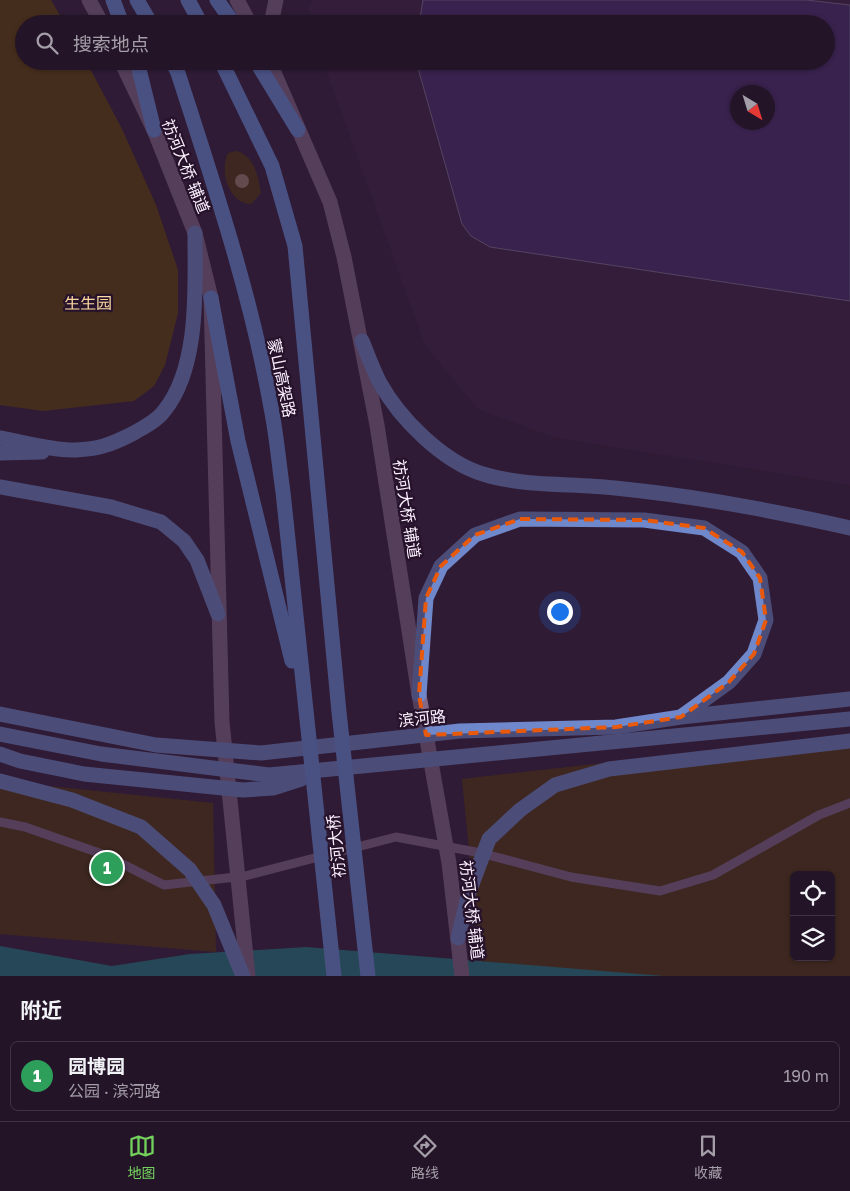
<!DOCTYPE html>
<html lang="zh">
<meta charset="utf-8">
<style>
:root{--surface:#241428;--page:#302134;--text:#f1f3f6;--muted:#a39ea8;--line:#413345;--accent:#73d25c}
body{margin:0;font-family:"Golos Text","Noto Sans SC",sans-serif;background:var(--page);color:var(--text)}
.controls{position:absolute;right:15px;bottom:15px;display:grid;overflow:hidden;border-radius:8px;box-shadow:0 1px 4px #0004}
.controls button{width:45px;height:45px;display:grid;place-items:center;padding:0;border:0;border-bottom:1px solid var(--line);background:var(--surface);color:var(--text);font:25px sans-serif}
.compass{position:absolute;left:730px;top:85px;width:45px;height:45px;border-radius:50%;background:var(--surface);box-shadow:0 1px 4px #0004;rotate:142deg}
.you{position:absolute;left:559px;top:611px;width:18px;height:18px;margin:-12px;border:4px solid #fff;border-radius:50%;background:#1a73e8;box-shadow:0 0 0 8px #1a73e833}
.badge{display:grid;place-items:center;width:32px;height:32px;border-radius:50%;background:var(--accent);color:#fff;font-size:16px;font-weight:700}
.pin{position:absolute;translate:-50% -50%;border:2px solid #fff;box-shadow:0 1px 5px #0006}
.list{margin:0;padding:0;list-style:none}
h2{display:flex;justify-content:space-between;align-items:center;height:65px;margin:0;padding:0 20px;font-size:21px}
h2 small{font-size:16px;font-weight:400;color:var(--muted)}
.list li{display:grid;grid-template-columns:32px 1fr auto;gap:15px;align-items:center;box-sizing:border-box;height:70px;margin:0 10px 10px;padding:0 10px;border:1px solid var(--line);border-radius:8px}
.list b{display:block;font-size:19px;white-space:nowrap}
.list p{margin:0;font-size:16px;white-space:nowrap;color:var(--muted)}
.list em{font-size:16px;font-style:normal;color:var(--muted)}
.icon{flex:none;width:28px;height:28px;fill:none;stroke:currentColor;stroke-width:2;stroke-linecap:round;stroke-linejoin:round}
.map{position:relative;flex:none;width:850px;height:976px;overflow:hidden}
.search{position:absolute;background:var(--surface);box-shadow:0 1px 4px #0004;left:15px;right:15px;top:15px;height:55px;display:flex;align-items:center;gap:12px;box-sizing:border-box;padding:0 18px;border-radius:28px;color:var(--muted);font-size:19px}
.sheet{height:145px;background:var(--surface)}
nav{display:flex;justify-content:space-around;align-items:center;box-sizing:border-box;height:70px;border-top:1px solid var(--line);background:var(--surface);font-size:14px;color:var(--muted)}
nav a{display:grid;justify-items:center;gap:2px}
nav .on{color:var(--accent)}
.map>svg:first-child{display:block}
.built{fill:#3a2040;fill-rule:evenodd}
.green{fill:#4f3707;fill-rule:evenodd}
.forest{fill:#604300}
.water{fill:#1c7c81}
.building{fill:#452c6a;stroke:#7f7497;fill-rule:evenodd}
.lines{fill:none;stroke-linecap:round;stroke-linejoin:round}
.service{stroke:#816987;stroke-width:9}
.secondary{stroke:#816987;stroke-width:15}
.primary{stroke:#6f88cb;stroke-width:15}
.trunk{stroke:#6992e2;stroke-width:15}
.tree{fill:#9f8370}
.marked{fill:none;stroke:#e8590c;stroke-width:4;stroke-dasharray:10 6;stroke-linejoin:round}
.labels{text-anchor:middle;stroke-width:4.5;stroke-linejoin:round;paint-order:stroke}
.street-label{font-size:16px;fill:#fbf0fe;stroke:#26122b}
.park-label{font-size:16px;fill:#fad8a0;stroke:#26122b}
</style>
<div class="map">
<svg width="850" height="976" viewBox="0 0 850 976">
<rect width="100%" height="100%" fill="#301b35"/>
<path class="built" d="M312,0H850V485L553,437L478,409L425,345L323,61H826V24H313L309,7ZM738,92H768V122H738Z"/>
<g class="green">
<path d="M236,151C255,156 258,176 261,193L251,204C229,203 219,172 228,153Z"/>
<path d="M850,735V976H638L480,961L462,779ZM794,875H831V957H794Z"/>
<polygon points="0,781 213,803 216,952 0,934"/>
</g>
<polygon class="forest" points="0,0 51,0 65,24 24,24 24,61 86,61 122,129 156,205 178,270 178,313 165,365 154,386 134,401 43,411 0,405"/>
<polygon class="water" points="0,946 112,966 190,954 306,947 664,976 0,976"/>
<path class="building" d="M423,0H806L850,5V301L490,247L471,236L462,224L416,61H826V24H419ZM738,92H768V122H738Z"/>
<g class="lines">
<polyline class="service" points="0,822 25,827 105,855 164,885 245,876 396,837 481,853 571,877 660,891 713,875 819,815 850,803"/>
<g class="secondary">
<polyline points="89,0 102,24"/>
<polyline points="237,0 250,24"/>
<polyline points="271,24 276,0"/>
<polyline points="121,61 154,130 195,233 211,298 222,722 248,976"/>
<polyline points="269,61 330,202 344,257 377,425 419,695 449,863 462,976"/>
</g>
<g class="primary">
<path d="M362,341C368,355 373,370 380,383C400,419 443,462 483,474C524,487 572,483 615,488C694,496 772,510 850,528"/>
<path d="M0,438C23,442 53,451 76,450C98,449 110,445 130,435C141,429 157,421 164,411C200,367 195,286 195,233"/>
<polyline points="0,453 42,452"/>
<polyline points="0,487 111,507 161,522 184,541 197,560 218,614"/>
<polyline points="419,695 426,598 441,566 475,535 520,519 644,520 704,528 742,552 760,578 766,620 754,654 729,682 682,716"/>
<polyline points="0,714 156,745 261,753 460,731 616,727 681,717 850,699"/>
<polyline points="0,734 101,754 269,775 850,719"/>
<polyline points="0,754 20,761 84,774 243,790 273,788 301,779"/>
<polyline points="0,781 72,800 141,827 190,870 214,905 243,976"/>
<polyline points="458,938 469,892 489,839 520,810 555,785 609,769 850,741"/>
</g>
<g class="trunk">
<polyline points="113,0 122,24"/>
<polyline points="137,0 151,24"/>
<polyline points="188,0 201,24"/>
<polyline points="217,0 234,24"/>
<polyline points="137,61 154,130"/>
<path d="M172,61L178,73C214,185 252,297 272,413C277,439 279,465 283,492L334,976"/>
<polyline points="221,61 272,166 295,246 339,712 368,976"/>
<polyline points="256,61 298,130"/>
<polyline points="211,298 238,441 292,661"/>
</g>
</g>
<circle class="tree" cx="242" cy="181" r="7"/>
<path d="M0 0H850V976H0ZM520,519L644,520L704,528L742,552L760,578L766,620L754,654L729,682L681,717L616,727L426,735L419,695L426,598L441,566L475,535Z" fill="#301b35" fill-opacity=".55" fill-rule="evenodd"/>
<path class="marked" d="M520,519L644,520L704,528L742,552L760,578L766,620L754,654L729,682L681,717L616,727L426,735L419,695L426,598L441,566L475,535Z"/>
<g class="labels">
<g class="street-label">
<text transform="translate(186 166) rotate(68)" y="6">祊河大桥 辅道</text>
<text transform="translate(282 378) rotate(78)" y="6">蒙山高架路</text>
<text transform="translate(407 509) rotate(81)" y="6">祊河大桥 辅道</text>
<text transform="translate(422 718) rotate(-6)" y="6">滨河路</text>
<text transform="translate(336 846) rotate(-96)" y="6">祊河大桥</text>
<text transform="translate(472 910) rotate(83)" y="6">祊河大桥 辅道</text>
</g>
<g class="park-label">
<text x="88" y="309">生生园</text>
</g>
</g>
</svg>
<div class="controls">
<button><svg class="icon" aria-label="locate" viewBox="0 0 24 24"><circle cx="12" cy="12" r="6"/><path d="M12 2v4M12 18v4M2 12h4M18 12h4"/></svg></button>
<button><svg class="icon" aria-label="layers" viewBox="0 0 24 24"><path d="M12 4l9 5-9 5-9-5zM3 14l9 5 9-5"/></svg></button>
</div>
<svg class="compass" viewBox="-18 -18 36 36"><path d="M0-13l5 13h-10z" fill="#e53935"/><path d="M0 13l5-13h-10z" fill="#a39ea8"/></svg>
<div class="you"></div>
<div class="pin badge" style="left:107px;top:868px;background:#2e9e5b">1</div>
<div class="search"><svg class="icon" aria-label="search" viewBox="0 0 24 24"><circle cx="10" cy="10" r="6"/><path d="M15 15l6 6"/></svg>搜索地点</div>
</div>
<section class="sheet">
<h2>附近<small></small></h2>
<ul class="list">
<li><span class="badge" style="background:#2e9e5b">1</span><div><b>园博园</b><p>公园 · 滨河路</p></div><em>190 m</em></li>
</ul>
</section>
<nav>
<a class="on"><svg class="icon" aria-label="map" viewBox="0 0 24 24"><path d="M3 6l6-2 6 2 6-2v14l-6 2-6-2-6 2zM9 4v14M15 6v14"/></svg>地图</a>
<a><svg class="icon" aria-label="directions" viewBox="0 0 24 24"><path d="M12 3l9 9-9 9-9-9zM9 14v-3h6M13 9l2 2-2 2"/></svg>路线</a>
<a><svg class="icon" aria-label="saved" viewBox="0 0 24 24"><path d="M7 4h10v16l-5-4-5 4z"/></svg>收藏</a>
</nav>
